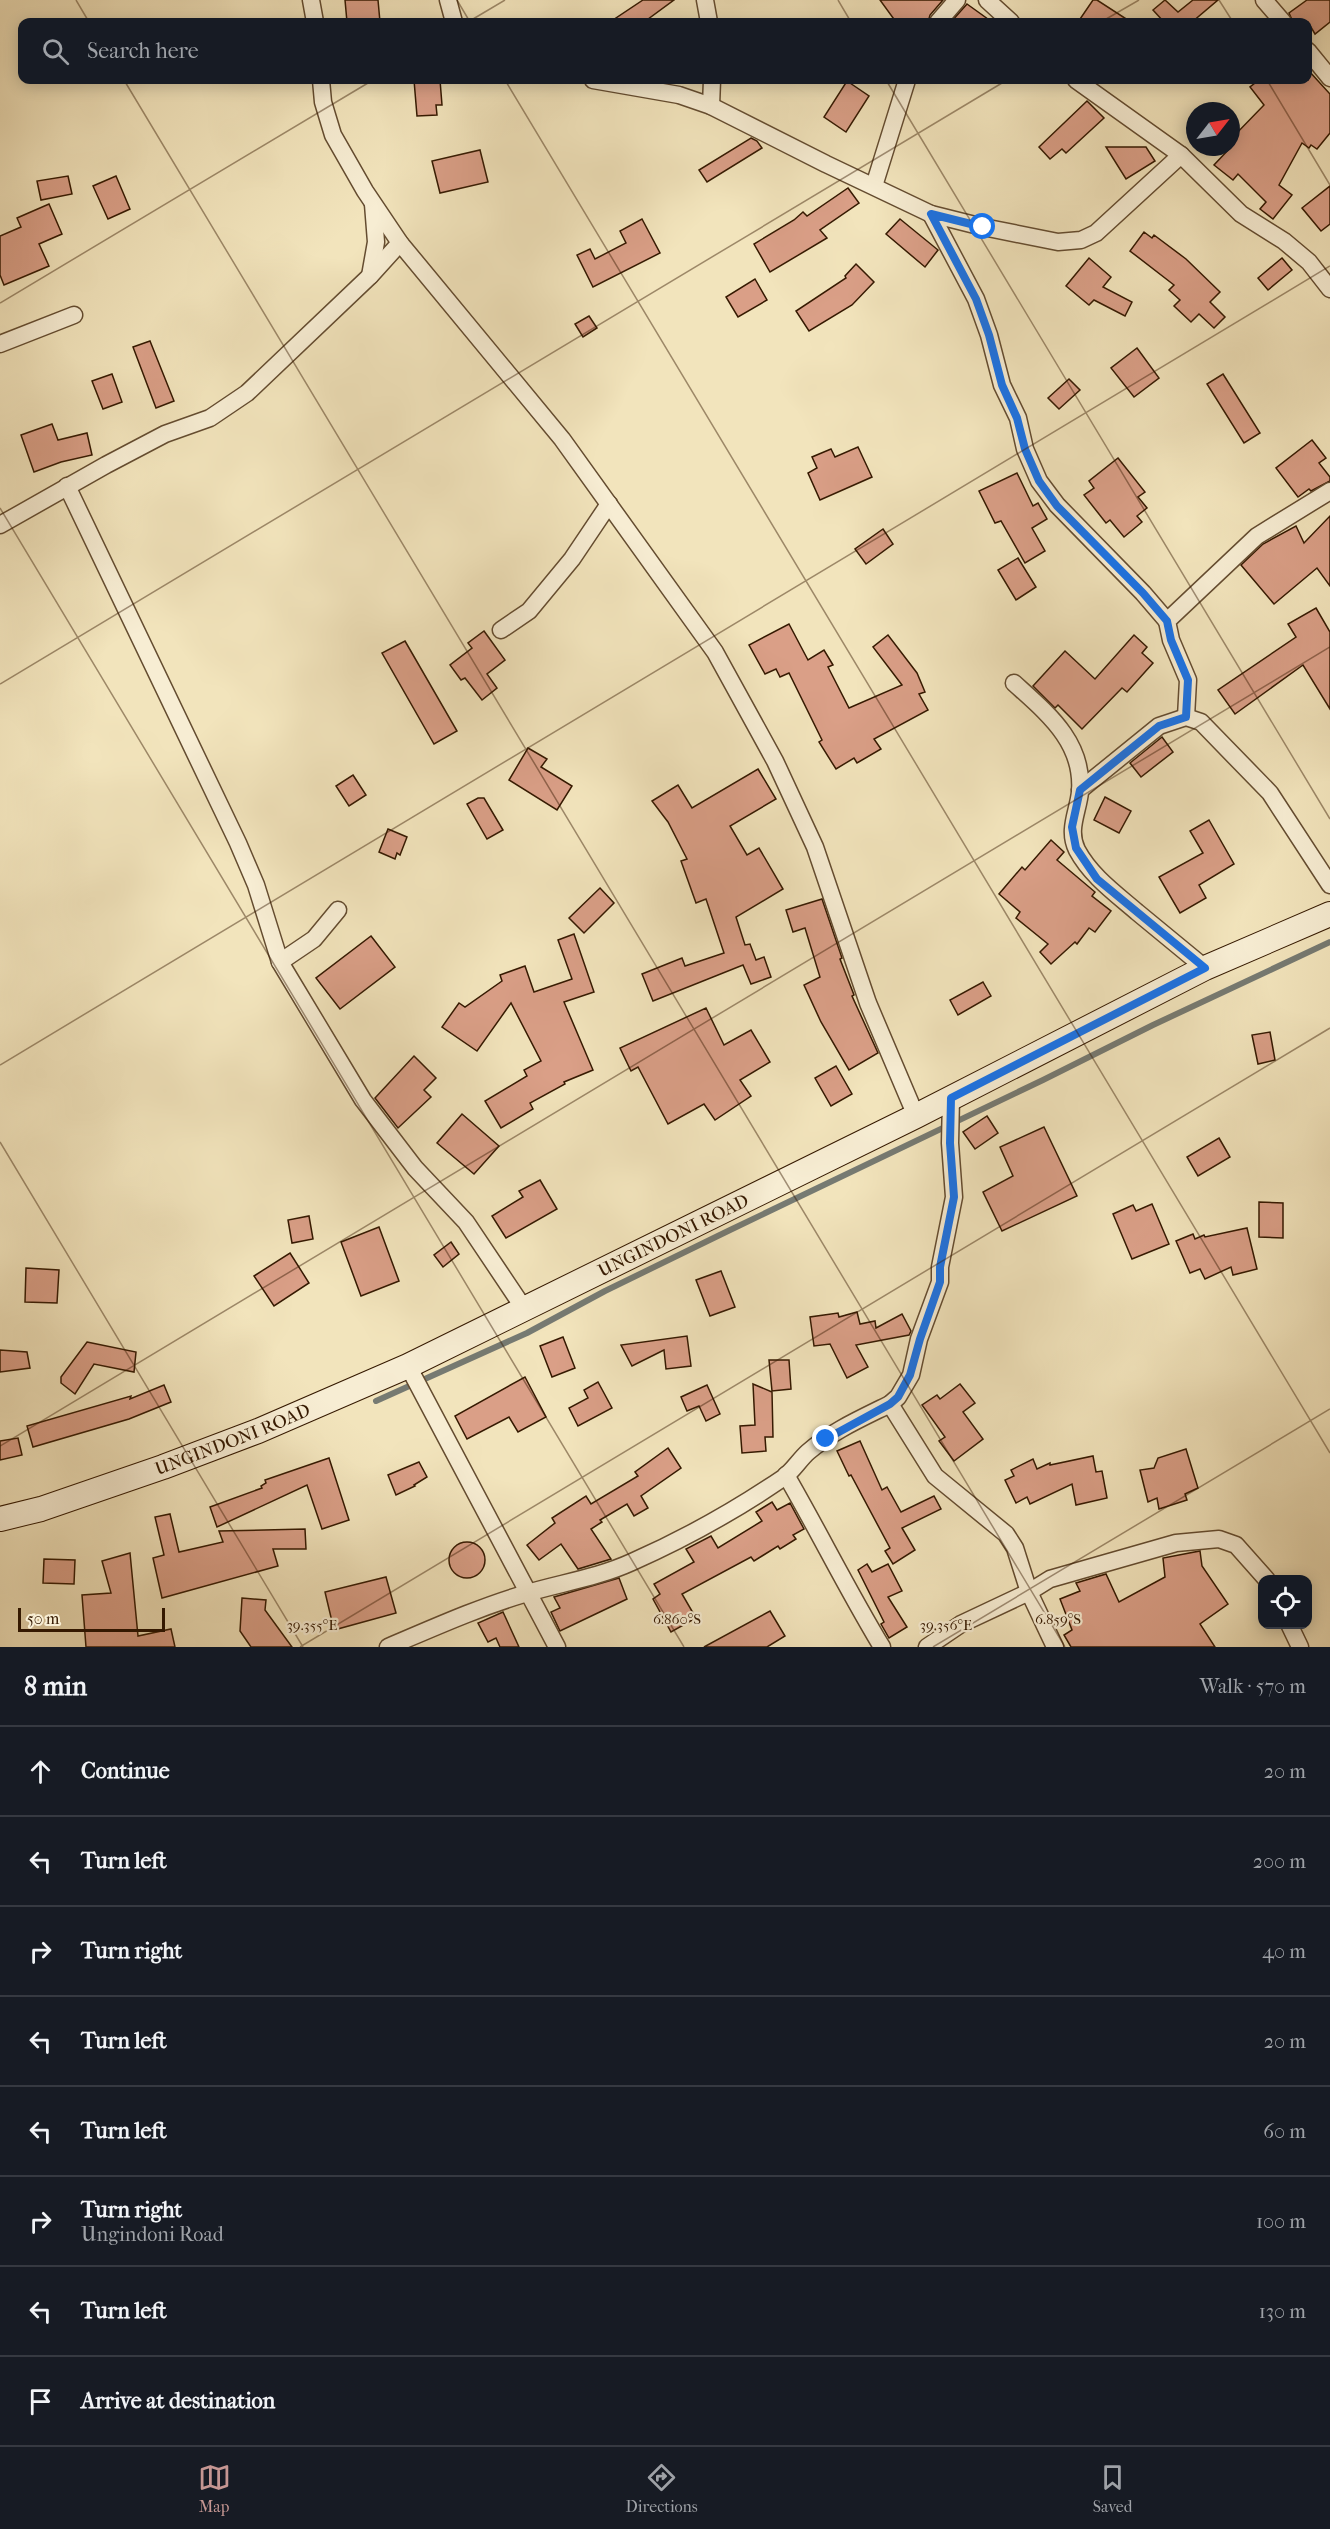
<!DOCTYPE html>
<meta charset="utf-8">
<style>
:root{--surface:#171b24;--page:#242831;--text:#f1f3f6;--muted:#9ea1a6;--line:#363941;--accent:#c59692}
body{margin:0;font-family:"IM FELL French Canon",serif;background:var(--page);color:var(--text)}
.controls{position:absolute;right:18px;bottom:18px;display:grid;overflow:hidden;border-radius:12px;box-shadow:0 3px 15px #0003}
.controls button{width:54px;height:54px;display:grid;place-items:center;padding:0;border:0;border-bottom:2px solid var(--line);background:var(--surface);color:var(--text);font:30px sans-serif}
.compass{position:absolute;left:1186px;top:102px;width:54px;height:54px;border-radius:50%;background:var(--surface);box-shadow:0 3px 15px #0003;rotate:59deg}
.scale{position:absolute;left:18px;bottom:15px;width:147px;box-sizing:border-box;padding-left:6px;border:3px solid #351901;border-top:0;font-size:16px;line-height:21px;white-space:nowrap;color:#351901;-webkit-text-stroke:4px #f7edd3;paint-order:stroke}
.stop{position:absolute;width:18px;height:18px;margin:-14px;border:4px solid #1a73e8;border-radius:50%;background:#fff}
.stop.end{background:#1a73e8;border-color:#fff;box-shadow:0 2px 6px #0008}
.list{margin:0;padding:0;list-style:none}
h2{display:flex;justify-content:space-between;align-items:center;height:78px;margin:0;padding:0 24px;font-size:26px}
h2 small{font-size:20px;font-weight:400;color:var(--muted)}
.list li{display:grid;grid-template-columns:39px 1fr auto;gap:18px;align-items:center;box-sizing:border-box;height:90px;padding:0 24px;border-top:2px solid var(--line)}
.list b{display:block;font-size:22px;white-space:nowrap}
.list p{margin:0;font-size:20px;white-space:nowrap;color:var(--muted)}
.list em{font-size:20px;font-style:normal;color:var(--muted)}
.icon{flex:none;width:33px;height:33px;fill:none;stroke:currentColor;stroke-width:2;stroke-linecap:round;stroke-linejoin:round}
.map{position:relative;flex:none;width:1330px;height:1647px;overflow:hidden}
.search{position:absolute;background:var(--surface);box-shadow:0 3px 15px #0003;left:18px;right:18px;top:18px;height:66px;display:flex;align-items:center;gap:15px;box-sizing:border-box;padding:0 21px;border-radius:12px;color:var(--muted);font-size:22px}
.sheet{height:798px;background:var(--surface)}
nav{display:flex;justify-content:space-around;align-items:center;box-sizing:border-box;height:84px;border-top:2px solid var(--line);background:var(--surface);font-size:16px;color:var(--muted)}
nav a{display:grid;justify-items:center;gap:3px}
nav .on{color:var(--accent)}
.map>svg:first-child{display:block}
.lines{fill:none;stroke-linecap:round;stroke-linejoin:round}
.stream{stroke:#767a72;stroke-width:6}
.building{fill:#da9f87;stroke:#351901;stroke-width:1.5}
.minor-casing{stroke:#644c30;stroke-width:19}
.secondary-casing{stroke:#351901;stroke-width:26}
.minor{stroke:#f7edd3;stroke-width:16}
.secondary{stroke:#f7edd3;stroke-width:24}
.route{stroke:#1a73e8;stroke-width:8}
.ticks{fill:none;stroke:#351901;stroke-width:1.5;stroke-opacity:0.45}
.labels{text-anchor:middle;stroke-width:4.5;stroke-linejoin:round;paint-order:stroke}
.street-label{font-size:18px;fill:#351901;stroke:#f7edd3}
.ticks-label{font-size:15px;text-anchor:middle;fill:#351901;stroke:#f7edd3;stroke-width:4.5;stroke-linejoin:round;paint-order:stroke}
</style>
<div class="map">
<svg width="1330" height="1647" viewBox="0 0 1330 1647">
<rect width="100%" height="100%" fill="#f2e4bc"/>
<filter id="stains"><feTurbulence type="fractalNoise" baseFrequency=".00333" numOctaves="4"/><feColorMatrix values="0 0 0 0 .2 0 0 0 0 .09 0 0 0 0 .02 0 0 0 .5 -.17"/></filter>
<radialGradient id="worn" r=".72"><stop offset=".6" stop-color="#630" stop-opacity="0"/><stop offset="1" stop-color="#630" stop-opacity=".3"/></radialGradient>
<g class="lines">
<polyline class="stream" points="376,1401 527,1333 605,1291 728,1231 1043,1080 1153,1025 1330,942"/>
</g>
<g class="building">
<polygon points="345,0 378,0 380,22 347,22"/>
<polygon points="643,0 674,0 644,22 610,22"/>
<polygon points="880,0 943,0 930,15 928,22 896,22"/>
<polygon points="1093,0 1097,0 1131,22 1078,22"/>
<polygon points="1165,0 1178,12 1193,0 1218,0 1192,22 1164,22 1153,10"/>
<polygon points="1307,0 1330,0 1330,22 1315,34 1308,22 1293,22 1289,13"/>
<polygon points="967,4 992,22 951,22"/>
<polygon points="1309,71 1330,94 1330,133 1317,149 1311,145 1309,148 1302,143 1279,185 1292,195 1273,219 1260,209 1266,202 1238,174 1233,180 1214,165 1231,147 1231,139 1264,105 1250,87 1259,80 1308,80"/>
<polygon points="414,80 440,80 442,105 436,105 437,115 417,116"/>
<polygon points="847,81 869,96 846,132 824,117"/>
<polygon points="1087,101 1104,118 1066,153 1062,149 1050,159 1039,147"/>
<polygon points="751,138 757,141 762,148 707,182 699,170"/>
<polygon points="1106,147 1146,147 1155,161 1126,179"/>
<polygon points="480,150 488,182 440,193 432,161"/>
<polygon points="68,176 72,194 41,200 37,181"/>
<polygon points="116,176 130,209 108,219 93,186"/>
<polygon points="1330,186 1330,224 1321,231 1302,208"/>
<polygon points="848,188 859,203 820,230 827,238 770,272 754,244 794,220 803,212 807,216"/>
<polygon points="49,204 62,234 39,244 49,266 4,285 0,275 0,236 21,227 17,218"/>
<polygon points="642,219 660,253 593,287 577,255 590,249 595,259 626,243 620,231"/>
<polygon points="900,219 938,250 925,267 886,234"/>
<polygon points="1144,232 1152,238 1154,235 1186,259 1220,292 1210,302 1225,317 1214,328 1199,314 1191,322 1174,306 1180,300 1169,290 1174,285 1130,251"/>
<polygon points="1089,258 1111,277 1103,287 1132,302 1125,316 1094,300 1089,305 1066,286"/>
<polygon points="1282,258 1292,270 1268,290 1258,278"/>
<polygon points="856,264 874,282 852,305 809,331 796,311 846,278 845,276"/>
<polygon points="755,279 767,300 738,317 726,297"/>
<polygon points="589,316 597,328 583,337 575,324"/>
<polygon points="150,341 174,401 156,408 133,347"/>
<polygon points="1137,348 1159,378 1134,397 1111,368"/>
<polygon points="112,374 122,402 103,409 92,381"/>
<polygon points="1223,374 1260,433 1244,443 1207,384"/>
<polygon points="1069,379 1080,390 1059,409 1048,398"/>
<polygon points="52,424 58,440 87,433 92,455 61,462 34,472 21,435"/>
<polygon points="1312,440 1326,458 1319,463 1330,477 1330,481 1311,491 1309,489 1298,497 1276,468"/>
<polygon points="858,447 872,477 820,500 808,473 817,468 812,457 831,449 835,457"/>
<polygon points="1118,458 1145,492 1138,497 1147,508 1137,516 1142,522 1124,537 1110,520 1106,523 1084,495 1094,488 1089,481"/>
<polygon points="1017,473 1033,506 1038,503 1047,519 1032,528 1045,551 1025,563 1001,521 995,523 979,491"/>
<polygon points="1330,516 1330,586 1317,568 1274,604 1241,565 1263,544 1296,526 1304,543"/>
<polygon points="883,529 893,544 866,564 855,549"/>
<polygon points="1018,558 1036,587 1016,600 998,570"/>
<polygon points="1316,608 1330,632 1330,709 1303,665 1235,714 1218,690 1296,637 1288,624"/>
<polygon points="789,624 808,660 824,650 833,665 828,667 849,708 902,685 873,647 888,635 917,673 925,692 919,694 928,710 874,739 881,749 857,763 854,758 836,769 819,742 822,740 789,673 780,677 776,669 765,674 749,645"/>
<polygon points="484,631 505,660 487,674 497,688 482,700 465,678 461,680 450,665 472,648 468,643"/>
<polygon points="1134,635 1147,647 1142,653 1153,663 1127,692 1122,688 1082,729 1058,705 1055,708 1033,686 1065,651 1095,679"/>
<polygon points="405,641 457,731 434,744 382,653"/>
<polygon points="1162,737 1173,752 1141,777 1130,763"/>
<polygon points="528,748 547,759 541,767 572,786 557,810 509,780"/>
<polygon points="758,769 776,799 730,826 747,855 759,848 783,889 736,917 745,945 750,944 756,960 764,957 771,977 751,984 743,965 653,1001 642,974 682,958 685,966 724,953 706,899 696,903 681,861 687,859 668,822 652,801 678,785 692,808"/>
<polygon points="353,775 366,795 349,806 336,786"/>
<polygon points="1105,797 1131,811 1119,833 1094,820"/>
<polygon points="478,798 484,798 503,830 487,839 467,804"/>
<polygon points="1209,820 1234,864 1199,885 1206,898 1180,913 1159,877 1203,853 1190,831"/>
<polygon points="388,829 407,837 400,855 397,853 395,859 379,852"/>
<polygon points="1051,840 1064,852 1057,860 1095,892 1092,896 1111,911 1095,932 1089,928 1077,944 1075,942 1051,964 1040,952 1048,944 1016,918 1020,912 999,894 1022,867 1025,870"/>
<polygon points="600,888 614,903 584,933 569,918"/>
<polygon points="822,899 842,958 840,959 854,995 852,996 878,1053 849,1070 821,1022 804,985 820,977 805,928 793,932 786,910"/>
<polygon points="574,934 594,992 564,1002 593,1070 564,1082 565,1084 530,1103 533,1109 501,1128 485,1101 527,1076 524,1070 541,1061 511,1003 477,1051 442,1027 459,1003 465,1007 502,981 500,975 525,966 534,992 572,979 558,940"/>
<polygon points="371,936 395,967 340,1009 316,978"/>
<polygon points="983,982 991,996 958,1015 950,1000"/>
<polygon points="706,1008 724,1045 751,1030 770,1062 740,1080 751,1096 715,1120 704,1104 668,1124 638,1067 631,1071 620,1048"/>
<polygon points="1270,1032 1275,1060 1258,1064 1252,1035"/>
<polygon points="414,1056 436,1078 424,1090 431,1097 398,1128 375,1098"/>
<polygon points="836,1066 852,1094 831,1106 815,1078"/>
<polygon points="462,1114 499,1146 474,1174 437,1143"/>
<polygon points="987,1116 998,1133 975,1149 963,1132"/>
<polygon points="1044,1127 1077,1196 1002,1231 983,1192 1013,1176 1000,1147"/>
<polygon points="1219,1138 1230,1157 1198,1176 1187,1157"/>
<polygon points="540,1180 557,1209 506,1238 492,1216 523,1197 519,1191"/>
<polygon points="1259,1202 1283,1203 1283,1238 1259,1237"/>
<polygon points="1152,1204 1169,1244 1132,1259 1113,1214 1133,1205 1136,1211"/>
<polygon points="309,1216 313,1239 292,1243 288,1220"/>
<polygon points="379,1227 399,1281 361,1296 341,1242"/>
<polygon points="1247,1228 1257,1269 1233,1275 1231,1267 1205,1279 1200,1269 1190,1273 1176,1241 1193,1234 1195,1239 1204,1235 1205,1237"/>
<polygon points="451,1242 459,1254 443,1267 434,1255"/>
<polygon points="290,1253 309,1283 274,1306 254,1276"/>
<polygon points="26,1268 59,1270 57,1303 25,1302"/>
<polygon points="721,1271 735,1307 710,1316 696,1280"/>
<polygon points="857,1312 860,1324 875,1321 876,1328 902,1314 911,1331 909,1335 856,1345 868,1367 847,1378 830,1344 814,1346 810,1317 838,1313 839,1317"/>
<polygon points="687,1336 691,1366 666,1369 664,1350 632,1366 621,1345"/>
<polygon points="563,1337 575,1368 552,1377 540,1346"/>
<polygon points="87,1342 136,1352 134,1372 94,1364 75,1394 61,1383 61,1377"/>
<polygon points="0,1350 27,1352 30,1368 0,1372"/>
<polygon points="769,1360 789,1360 791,1389 772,1391"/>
<polygon points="525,1377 546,1417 518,1432 509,1417 467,1439 455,1416"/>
<polygon points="598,1382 612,1408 578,1426 569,1408 588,1398 584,1390"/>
<polygon points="753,1384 772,1392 773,1437 765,1437 766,1451 742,1453 740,1426 755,1425"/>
<polygon points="960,1384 975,1403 963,1412 983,1439 954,1461 939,1441 945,1437 922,1405 937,1395 940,1399"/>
<polygon points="164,1385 171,1402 129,1419 33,1447 27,1426 131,1396 130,1399"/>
<polygon points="707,1385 720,1414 706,1421 699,1406 687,1411 681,1397"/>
<polygon points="18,1438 22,1455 0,1460 0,1441"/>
<polygon points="860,1441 882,1490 887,1487 901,1512 934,1496 941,1509 902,1528 915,1550 893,1564 885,1551 890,1548 851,1475 849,1476 837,1451"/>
<polygon points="668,1448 681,1468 641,1496 648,1508 634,1516 627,1504 600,1520 602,1522 591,1529 611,1559 578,1569 561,1544 539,1560 527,1545 555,1523 552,1518 586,1496 591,1504 638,1476 635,1472"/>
<polygon points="1186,1449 1198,1488 1185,1494 1187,1500 1159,1509 1157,1498 1148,1502 1140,1470 1154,1468 1158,1458"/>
<polygon points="1093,1456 1096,1472 1102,1471 1107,1498 1076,1505 1072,1484 1030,1504 1027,1497 1016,1503 1005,1480 1014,1476 1011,1470 1033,1459 1037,1469 1050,1463 1050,1465"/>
<polygon points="329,1458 349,1520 322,1529 307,1485 217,1527 210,1507 262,1488 261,1486 266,1483 265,1480"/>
<polygon points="419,1462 427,1477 414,1485 415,1486 396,1495 388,1475"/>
<polygon points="772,1502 777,1510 790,1503 804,1529 793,1535 796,1539 780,1549 778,1546 754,1561 751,1557 682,1594 696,1618 671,1632 653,1599 660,1594 654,1584 694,1562 686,1549 711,1536 718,1548 762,1521 756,1512"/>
<polygon points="170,1514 179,1552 223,1542 219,1531 305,1529 306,1549 273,1549 278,1566 162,1598 153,1558 164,1555 155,1517"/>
<circle cx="467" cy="1560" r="18"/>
<polygon points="1200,1551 1202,1566 1228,1604 1200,1624 1215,1647 1071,1647 1064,1635 1072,1630 1060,1599 1080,1591 1076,1583 1106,1574 1119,1602 1165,1577 1163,1558"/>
<polygon points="130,1553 138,1636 171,1629 175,1647 86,1647 82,1595 111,1593 102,1561"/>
<polygon points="44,1559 75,1560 74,1584 43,1583"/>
<polygon points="867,1564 872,1572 888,1564 902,1591 888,1597 907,1627 889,1638 881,1624 884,1622 858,1570"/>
<polygon points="386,1577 396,1613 334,1630 325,1592"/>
<polygon points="619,1578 627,1599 560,1631 551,1612 560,1608 554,1597"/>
<polygon points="242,1598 266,1600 265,1610 292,1647 251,1647 240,1631"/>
<polygon points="770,1611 785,1636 767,1647 704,1647"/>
<polygon points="503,1612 519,1647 500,1647 496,1638 488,1642 478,1623"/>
</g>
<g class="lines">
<g class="minor-casing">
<g id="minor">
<polyline points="311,0 315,22"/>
<polyline points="448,0 454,22"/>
<polyline points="705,0 709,22"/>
<polyline points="987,0 1011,22"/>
<polyline points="1264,0 1283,22"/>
<polyline points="938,22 957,0"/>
<polyline points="1308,51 1330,78"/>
<polyline points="321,80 323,102 333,135 365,191 400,243 562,439 715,652 775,761 815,847 868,1003 916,1116"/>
<polyline points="593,80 679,95 711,106 826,164 931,214 983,227 1058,242 1081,240 1096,233 1181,155"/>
<polyline points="1076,80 1181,155 1241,214 1284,241 1309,262 1330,289"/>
<polyline points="711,106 712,80"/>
<polyline points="874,186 907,80"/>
<polyline points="931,214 976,299 989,335 1002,385 1018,418 1025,449 1039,481 1057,505 1143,593 1167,621"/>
<polyline points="370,276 376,242 373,204"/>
<polyline points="0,344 74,315"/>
<polyline points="67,486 238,843 256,885 280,962 363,1100 415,1168 466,1222 525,1310"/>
<polyline points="0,525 106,465 165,434 210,418 247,393 370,276 400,243"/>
<polyline points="501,630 529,611 572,559 609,504"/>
<path d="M1014,683C1047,713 1084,742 1080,792C1078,812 1067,830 1077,850C1091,876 1115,893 1137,912C1160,931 1182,949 1205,968"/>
<polyline points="1186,717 1188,680 1171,640 1167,621 1257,536 1330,491"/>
<polyline points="1080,790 1159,726 1186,717 1201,722 1270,793 1330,885"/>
<polyline points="280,962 314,939 338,910"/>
<polyline points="408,1366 557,1647"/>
<polyline points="890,1404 935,1476 1006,1534 1015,1548 1029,1592 1055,1647"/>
<path d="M786,1475C819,1532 848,1591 882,1647"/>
<polyline points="1289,1624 1300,1647"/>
<path d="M388,1647C433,1628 477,1608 524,1594C560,1583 597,1578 632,1562C684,1539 736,1510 783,1478C793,1471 799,1460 808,1452C832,1431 862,1418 890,1404L898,1397L911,1375L919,1339L940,1282V1267L954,1197L950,1143L951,1098"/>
<polyline points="927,1647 961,1624 1029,1592 1050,1579 1176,1543 1219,1539 1236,1545 1267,1580"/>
</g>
</g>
<g class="secondary-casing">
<g id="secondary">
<path id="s1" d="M0,1519L41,1509L163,1467L258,1431L408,1366L916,1116L1205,968L1330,914"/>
</g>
</g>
<use href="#minor" class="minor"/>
<use href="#secondary" class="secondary"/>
</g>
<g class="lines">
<polyline class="route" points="826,1439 890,1404 898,1397 910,1375 920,1339 940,1282 940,1267 954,1197 950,1143 951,1098 1205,968 1097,879 1076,848 1072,827 1080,790 1159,726 1186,717 1188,680 1171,640 1167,621 1143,593 1057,506 1039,481 1025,449 1017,418 1002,385 989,335 976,299 931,214 983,227"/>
</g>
<path class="ticks" d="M76,0L89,22M457,0L470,22M838,0L851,22M1219,0L1233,22M468,22L505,0M1101,22L1139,0M124,80L1065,1647M505,80L1330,1453M886,80L1330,819M1267,80L1330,185M0,303L373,80M0,508L684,1647M0,684L1007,80M0,1065L1330,266M0,1142L303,1647M0,1446L1330,647M300,1647L1330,1028M933,1647L1330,1409"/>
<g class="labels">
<g class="street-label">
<text dy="6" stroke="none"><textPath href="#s1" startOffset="732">UNGINDONI ROAD</textPath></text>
<text dy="6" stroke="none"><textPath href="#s1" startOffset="246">UNGINDONI ROAD</textPath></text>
</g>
</g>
<g class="ticks-label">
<text x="677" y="1624">6.860°S</text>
<text x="1058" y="1624">6.859°S</text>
<text x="312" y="1630">39.355°E</text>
<text x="946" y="1630">39.356°E</text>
</g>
<rect width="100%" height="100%" filter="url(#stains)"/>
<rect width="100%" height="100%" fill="url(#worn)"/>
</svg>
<div class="controls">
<button><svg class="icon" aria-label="locate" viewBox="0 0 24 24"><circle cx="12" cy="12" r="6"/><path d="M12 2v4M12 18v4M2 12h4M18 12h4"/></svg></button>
</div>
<svg class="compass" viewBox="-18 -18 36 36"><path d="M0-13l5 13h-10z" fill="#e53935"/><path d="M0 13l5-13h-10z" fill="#9ea1a6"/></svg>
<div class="scale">50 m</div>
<div class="stop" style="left:983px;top:227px"></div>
<div class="stop end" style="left:826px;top:1439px"></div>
<div class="search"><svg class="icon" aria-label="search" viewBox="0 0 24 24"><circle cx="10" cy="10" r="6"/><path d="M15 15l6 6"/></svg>Search here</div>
</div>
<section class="sheet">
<h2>8 min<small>Walk · 570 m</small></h2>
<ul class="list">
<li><svg class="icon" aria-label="ahead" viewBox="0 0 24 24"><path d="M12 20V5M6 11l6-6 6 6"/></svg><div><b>Continue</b></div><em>20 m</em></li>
<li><svg class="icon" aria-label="left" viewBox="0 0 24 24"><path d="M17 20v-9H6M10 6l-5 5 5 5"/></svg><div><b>Turn left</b></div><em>200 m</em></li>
<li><svg class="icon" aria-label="right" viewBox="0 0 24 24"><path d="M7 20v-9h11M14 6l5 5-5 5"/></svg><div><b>Turn right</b></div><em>40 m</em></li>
<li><svg class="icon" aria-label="left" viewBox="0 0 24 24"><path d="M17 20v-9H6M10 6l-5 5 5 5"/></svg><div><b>Turn left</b></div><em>20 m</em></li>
<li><svg class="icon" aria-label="left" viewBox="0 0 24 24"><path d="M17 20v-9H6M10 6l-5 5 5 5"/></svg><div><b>Turn left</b></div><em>60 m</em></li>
<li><svg class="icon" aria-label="right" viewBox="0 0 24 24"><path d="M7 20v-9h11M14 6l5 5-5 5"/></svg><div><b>Turn right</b><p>Ungindoni Road</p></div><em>100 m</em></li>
<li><svg class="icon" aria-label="left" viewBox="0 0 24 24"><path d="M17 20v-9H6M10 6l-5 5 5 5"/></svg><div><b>Turn left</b></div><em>130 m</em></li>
<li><svg class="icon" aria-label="arrive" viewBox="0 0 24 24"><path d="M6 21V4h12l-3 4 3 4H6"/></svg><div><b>Arrive at destination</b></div></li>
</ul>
</section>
<nav>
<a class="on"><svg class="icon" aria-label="map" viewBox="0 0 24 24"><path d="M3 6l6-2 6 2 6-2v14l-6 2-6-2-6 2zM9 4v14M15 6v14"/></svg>Map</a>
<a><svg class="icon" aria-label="directions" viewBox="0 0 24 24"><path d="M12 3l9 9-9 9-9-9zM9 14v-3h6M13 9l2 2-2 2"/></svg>Directions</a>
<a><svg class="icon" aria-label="saved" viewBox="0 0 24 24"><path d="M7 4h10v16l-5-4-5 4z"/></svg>Saved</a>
</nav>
